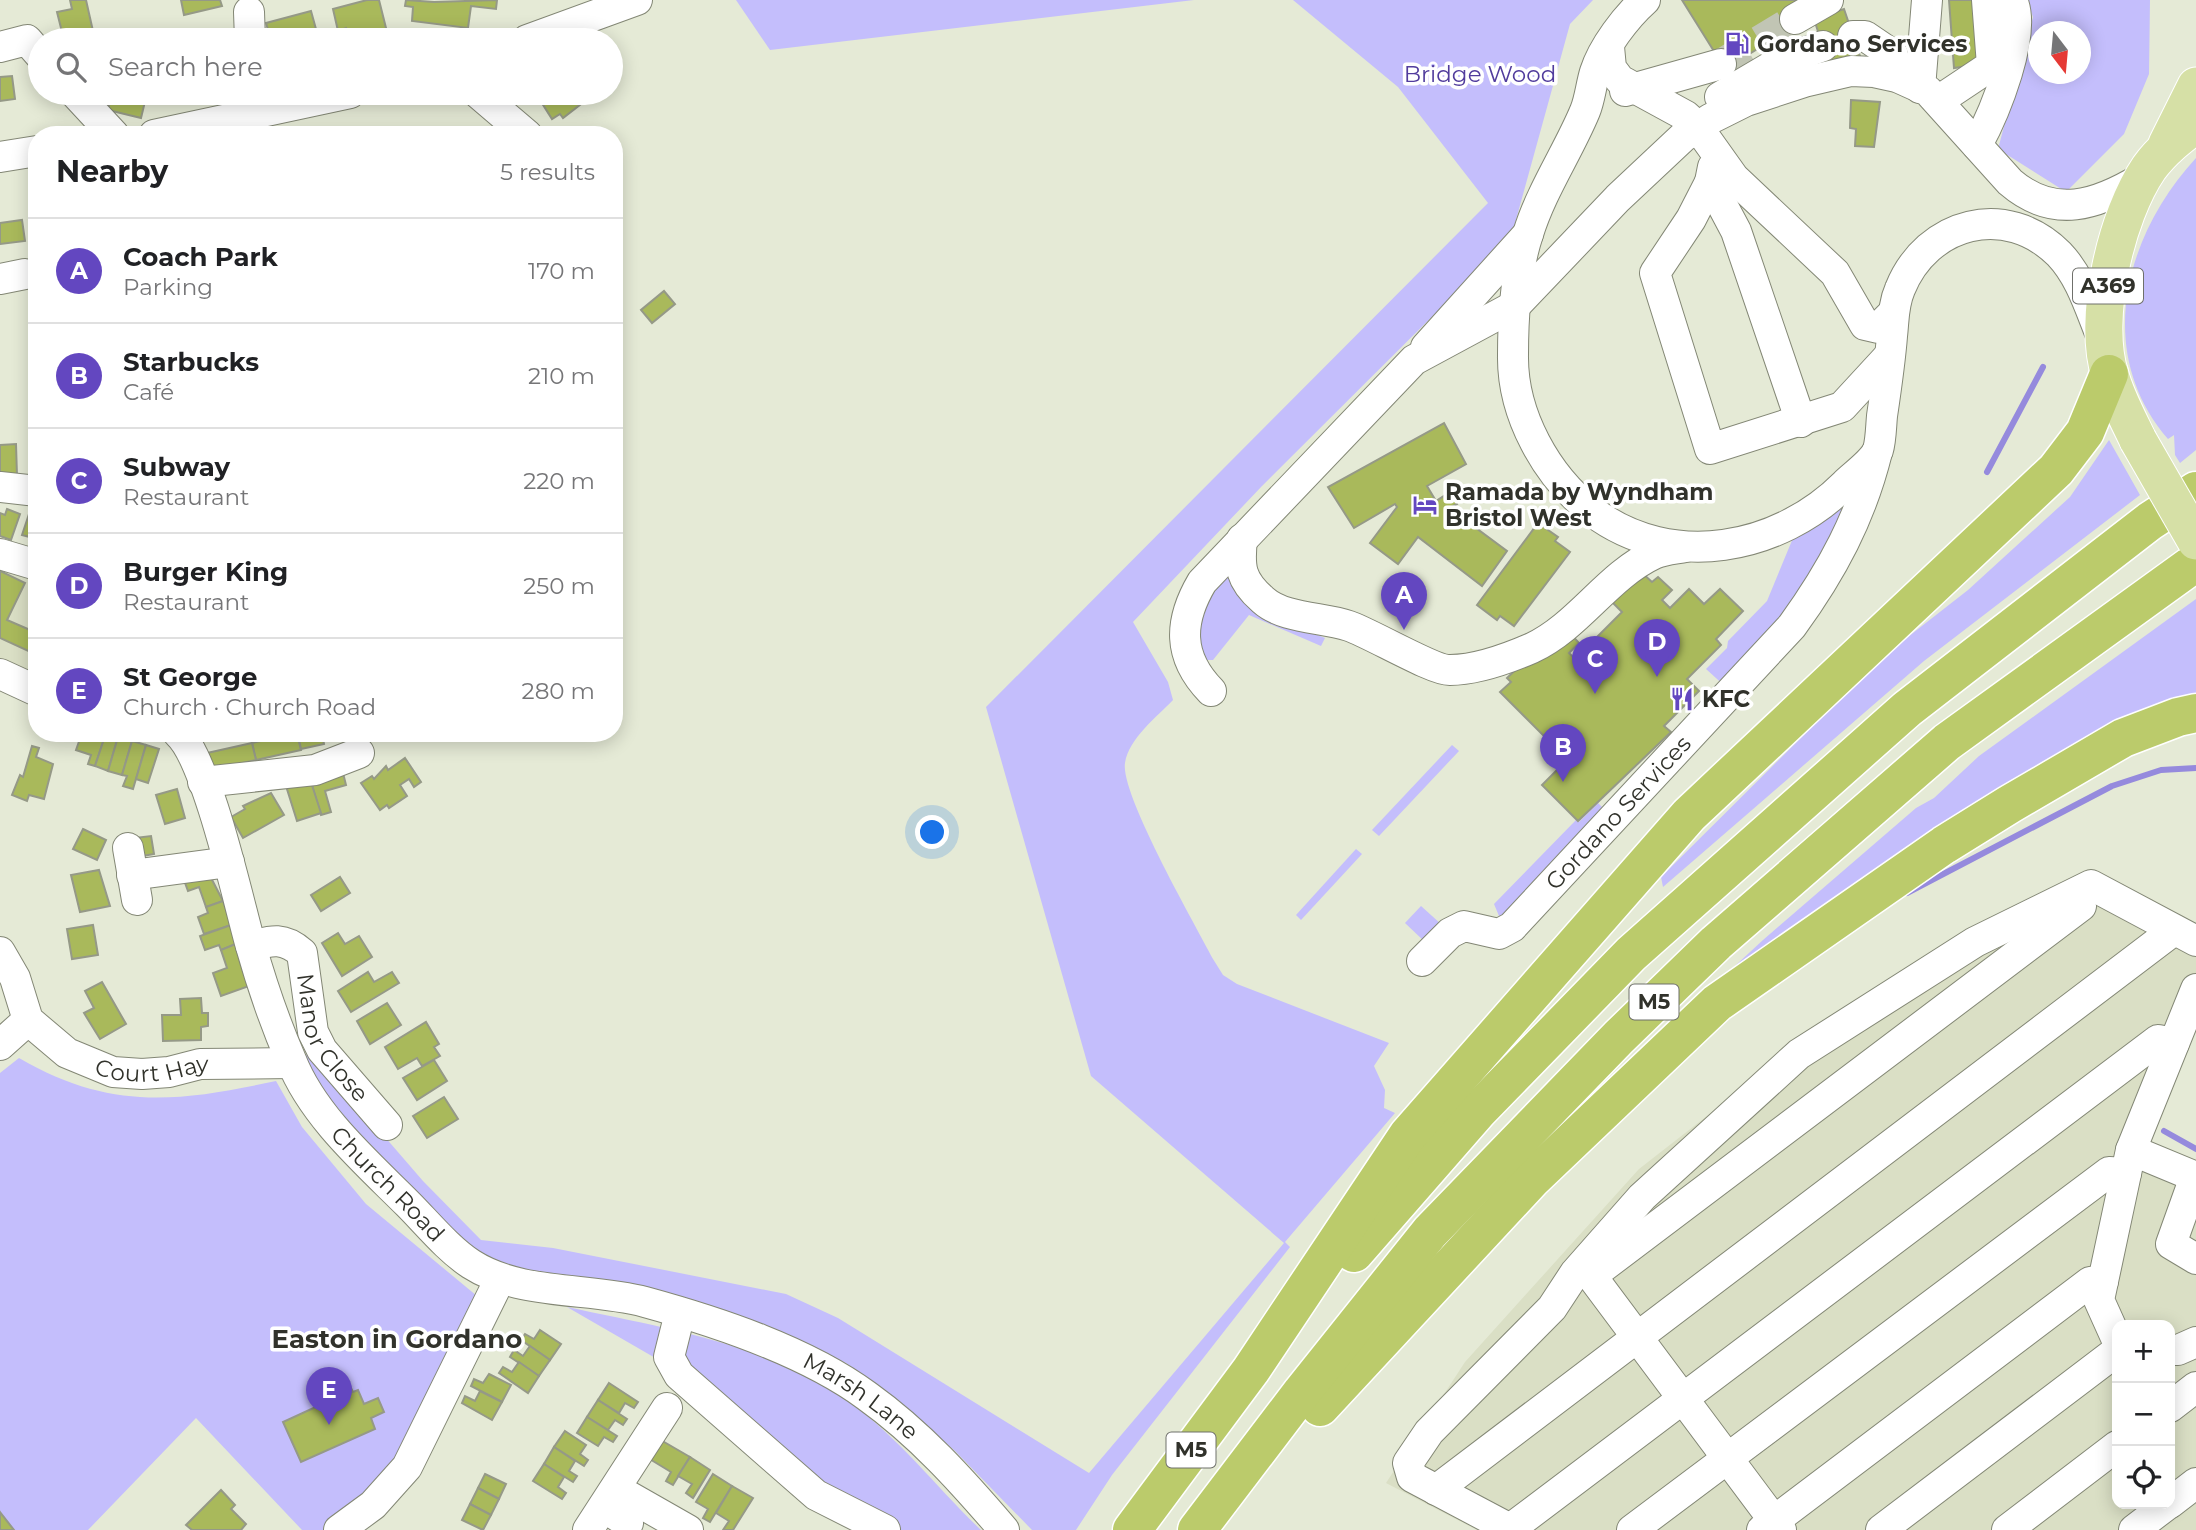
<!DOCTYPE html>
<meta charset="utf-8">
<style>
:root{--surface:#fff;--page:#f6f6f6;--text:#202124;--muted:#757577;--line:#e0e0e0;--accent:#6347c0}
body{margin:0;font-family:Montserrat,sans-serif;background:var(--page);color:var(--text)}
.controls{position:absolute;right:21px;bottom:21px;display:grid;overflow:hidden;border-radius:14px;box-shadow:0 4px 18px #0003}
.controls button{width:63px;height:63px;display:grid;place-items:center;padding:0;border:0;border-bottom:2px solid var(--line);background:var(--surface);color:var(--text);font:35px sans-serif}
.compass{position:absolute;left:2028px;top:21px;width:63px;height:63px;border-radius:50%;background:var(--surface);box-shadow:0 4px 18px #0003;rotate:164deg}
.you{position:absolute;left:933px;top:833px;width:24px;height:24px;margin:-18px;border:5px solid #fff;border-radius:50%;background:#1a73e8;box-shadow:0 0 0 10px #1a73e833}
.badge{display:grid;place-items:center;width:46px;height:46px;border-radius:50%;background:var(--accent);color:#fff;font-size:23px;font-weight:700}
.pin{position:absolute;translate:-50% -58px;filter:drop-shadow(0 2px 4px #0008)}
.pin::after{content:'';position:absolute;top:37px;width:24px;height:21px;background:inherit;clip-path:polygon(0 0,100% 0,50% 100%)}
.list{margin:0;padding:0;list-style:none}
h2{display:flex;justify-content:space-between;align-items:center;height:91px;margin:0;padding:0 28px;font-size:30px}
h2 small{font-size:23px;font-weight:400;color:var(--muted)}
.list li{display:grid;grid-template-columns:46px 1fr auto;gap:21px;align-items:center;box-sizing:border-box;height:105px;padding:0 28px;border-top:2px solid var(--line)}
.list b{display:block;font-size:26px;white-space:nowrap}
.list p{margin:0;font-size:23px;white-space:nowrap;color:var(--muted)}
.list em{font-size:23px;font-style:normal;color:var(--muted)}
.icon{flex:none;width:38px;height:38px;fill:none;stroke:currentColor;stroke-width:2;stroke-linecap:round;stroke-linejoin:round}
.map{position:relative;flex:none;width:2196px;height:1530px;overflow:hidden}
.search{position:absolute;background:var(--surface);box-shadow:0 4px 18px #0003;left:28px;top:28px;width:595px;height:77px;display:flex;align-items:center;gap:18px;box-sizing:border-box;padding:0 24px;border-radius:38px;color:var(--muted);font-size:26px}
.panel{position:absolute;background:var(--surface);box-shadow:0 4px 18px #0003;left:28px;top:126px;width:595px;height:616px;border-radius:28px}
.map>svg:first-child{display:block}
.built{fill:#dadfc5;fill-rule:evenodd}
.green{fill:#c4befc;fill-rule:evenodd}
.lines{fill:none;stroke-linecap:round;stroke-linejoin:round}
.stream{stroke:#958add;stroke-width:6}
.building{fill:#a9b95b;stroke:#959987;stroke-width:2}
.minor-tunnel{stroke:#c1c5b4;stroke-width:30;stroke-dasharray:30 15;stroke-linecap:butt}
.minor-casing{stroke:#838775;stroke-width:32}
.major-casing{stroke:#fff;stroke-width:39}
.highway-casing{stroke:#fff;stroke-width:41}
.minor{stroke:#fff;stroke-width:30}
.major{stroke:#d6e0a6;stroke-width:37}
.highway{stroke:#bbcb6b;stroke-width:38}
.major-bridge-casing{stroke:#fff;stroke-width:39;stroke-linecap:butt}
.major-bridge{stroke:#d6e0a6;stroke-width:37}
.labels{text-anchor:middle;stroke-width:7;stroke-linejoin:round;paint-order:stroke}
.shield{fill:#fff;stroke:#6f706b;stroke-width:2}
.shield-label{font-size:21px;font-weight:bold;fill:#31322b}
.poi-label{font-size:23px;font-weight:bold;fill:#31322b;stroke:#fff;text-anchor:start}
.park-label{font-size:23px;fill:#513c9d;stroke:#fff}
.street-label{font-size:23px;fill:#31322b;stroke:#fff}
.quarter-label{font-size:26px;font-weight:bold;fill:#31322b;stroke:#fff}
</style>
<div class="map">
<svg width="2196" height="1530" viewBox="0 0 2196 1530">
<rect width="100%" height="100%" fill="#e5ead6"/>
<g class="built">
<polygon points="0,564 37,579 37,677 0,662"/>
<path d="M2093,874L2196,932V1011L2143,1138L2196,1170V1530H1477L1386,1483L1465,1362L1639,1169L1798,1045ZM2117,1325H2170V1504H2117Z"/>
</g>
<g class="green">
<polygon points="736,0 1194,0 770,50"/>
<path d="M1293,0H1593L1570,24L1511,238L1262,486L1133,622L1168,682L1173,700C1157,717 1129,738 1125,763C1120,794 1195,924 1213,959L1223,975L1237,984L1389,1043L1374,1066L1385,1090L1384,1108L1395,1113L1285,1242L1290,1247L1112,1475L1076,1530H1032L955,1451L906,1408L846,1363L786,1336L490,1264L468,1254L311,1086L304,1055H314L423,1181L481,1240L553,1248L786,1294L838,1318L1089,1473L1284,1243L1091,1076L986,707L1488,203L1398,87Z"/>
<path d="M2027,0H2150L2149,74L2124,134L2066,192L1998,149L2033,17ZM2038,32H2080V74H2038Z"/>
<path d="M2196,158V450L2180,463L2175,455L2174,435L2168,439C2093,352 2125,235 2196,158Z"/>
<polygon points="2109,440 2140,495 1924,661 1663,887 1661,877 1824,715 1904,640 1968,590 2070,497"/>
<polygon points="1851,493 1835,546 1727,688 1706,669 1727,648 1728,641 1767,601 1793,538"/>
<path d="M1225,571L1271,616L1325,638L1321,646L1249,615L1213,660H1204C1190,623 1205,602 1225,571Z"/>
<path d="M2196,599V694C2119,710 2054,756 1988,797C1891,858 1798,921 1708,991L1763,940L1916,808L1934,798L1979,756Z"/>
<polygon points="1452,745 1459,751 1379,836 1372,830"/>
<polygon points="1598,803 1606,811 1510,915 1499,916 1494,904 1576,820 1579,822"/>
<polygon points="1356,849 1362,854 1301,920 1296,915"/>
<polygon points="1421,906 1442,925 1425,942 1405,923"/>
<path d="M19,1058C110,1111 178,1102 276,1081L302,1127L366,1204L477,1296L392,1470L325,1530H302L196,1418L88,1530H0V1073Z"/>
<path d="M567,1307C664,1328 771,1344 852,1404C902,1441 937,1488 981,1530H895L818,1491L683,1374Z"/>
</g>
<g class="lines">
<g class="stream">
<polyline points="1987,472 2043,367"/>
<polyline points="1907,893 2112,786 2161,770 2196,768"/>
<polyline points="2164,1131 2196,1149"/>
</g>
</g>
<g class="building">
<polygon points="70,0 86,0 95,40 64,40 57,12 72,9"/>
<polygon points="181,0 220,0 222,6 184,15"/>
<polygon points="367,0 379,0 389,40 349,40 346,28 338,31 333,9"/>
<polygon points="406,0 434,2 497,0 496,9 471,6 468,28 412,21 413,7 405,6"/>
<polygon points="1682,0 1805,0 1798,24 1725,69"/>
<polygon points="1949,0 1983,0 1988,63 1954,68"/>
<polygon points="1844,9 1860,56 1829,66 1814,19"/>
<polygon points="311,11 319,40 271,40 266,23"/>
<polygon points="12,76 15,99 0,101 0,77"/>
<polygon points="112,93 147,93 141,118 108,110"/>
<polygon points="552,93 580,93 585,101 563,118 560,114 552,119 540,100"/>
<polygon points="1851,100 1880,102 1874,147 1855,146 1856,129 1850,128"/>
<polygon points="22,220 25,241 0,244 0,223"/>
<polygon points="664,291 675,304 652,323 641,310"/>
<polygon points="1444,423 1466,464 1427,486 1436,501 1450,492 1457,504 1449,508 1507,551 1482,586 1418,537 1398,564 1370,543 1397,507 1395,504 1354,528 1328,487"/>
<polygon points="16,444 17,476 0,477 0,445"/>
<polygon points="31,508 37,510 37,539 22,535"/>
<polygon points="7,509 20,514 11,540 0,536 0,513 5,515"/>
<polygon points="1538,523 1558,537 1555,541 1570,552 1514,626 1500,616 1497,620 1477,605"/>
<polygon points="0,571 25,583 7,620 37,633 37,655 0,638"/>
<polygon points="1641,572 1652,582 1658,577 1672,590 1662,600 1670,608 1689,589 1704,604 1720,589 1743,611 1716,639 1721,645 1687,679 1699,691 1664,726 1671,732 1578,821 1542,785 1563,764 1546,748 1551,743 1500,692 1511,682 1507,678 1530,656 1567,630 1579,643 1569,653 1575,659 1622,612 1612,602"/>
<polygon points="82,733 106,733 95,766 88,764 91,755 76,750"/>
<polygon points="106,733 118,737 108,771 95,766"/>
<polygon points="297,733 301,750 256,760 252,743"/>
<polygon points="322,733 324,744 301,749 298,735"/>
<polygon points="118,737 132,741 122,775 108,771"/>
<polygon points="132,741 146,745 133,789 123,786 127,776 122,775"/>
<polygon points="252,743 256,760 211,770 207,753"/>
<polygon points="146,745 159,749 148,783 136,779"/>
<polygon points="32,746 39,748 36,757 53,764 44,799 29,795 27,801 12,795 20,775 23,777"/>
<polygon points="405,758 421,782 414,787 409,779 400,785 407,796 389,808 387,805 380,810 361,783 372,776 374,779 386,766 388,770"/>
<polygon points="342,769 346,785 325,791 331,812 321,815 310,779"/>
<polygon points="310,779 321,813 297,821 286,786"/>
<polygon points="177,789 185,818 165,824 156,795"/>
<polygon points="271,793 284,815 243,838 231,817 245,809 243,806"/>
<polygon points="83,829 106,840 97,860 73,849"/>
<polygon points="151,836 154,854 137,857 134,838"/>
<polygon points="99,870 110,906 80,912 71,875"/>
<polygon points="208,872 223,901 206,907 199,887 188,891 184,880"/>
<polygon points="340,877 350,893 321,911 311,895"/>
<polygon points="223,901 231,925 204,934 198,917 208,913 206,907"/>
<polygon points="93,925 98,955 72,959 67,929"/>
<polygon points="231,925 238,943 221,950 219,945 205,950 200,936"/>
<polygon points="338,933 345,944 359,936 372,957 342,976 322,943"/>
<polygon points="238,943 252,985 221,996 213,973 227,968 221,950"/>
<polygon points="368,972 374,982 392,972 399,983 351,1012 338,991"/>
<polygon points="102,982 126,1024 100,1039 84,1013 94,1008 85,991"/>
<polygon points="201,998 202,1013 208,1013 208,1026 201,1027 201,1040 163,1041 162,1015 181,1015 180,999"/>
<polygon points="387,1003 401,1025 370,1044 357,1021"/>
<polygon points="426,1022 439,1044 434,1047 440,1056 422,1066 417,1058 398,1069 385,1047"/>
<polygon points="434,1060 447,1081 417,1100 403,1078"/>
<polygon points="444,1097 458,1119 427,1138 413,1116"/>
<polygon points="540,1330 561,1344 550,1360 521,1340 525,1334 534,1339"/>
<polygon points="530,1346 550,1360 539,1376 510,1357 514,1350 523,1356"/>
<polygon points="519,1362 539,1376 528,1393 499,1373 503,1367 512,1372"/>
<polygon points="489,1374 511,1385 502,1402 471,1386 474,1379 483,1383"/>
<polygon points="348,1382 353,1392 358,1390 364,1404 378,1398 384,1412 371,1418 375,1429 301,1462 283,1422 342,1395 338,1386"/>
<polygon points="609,1383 638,1402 634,1408 625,1403 619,1413 598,1400"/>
<polygon points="480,1391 502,1402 492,1420 462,1403 465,1396 475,1401"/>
<polygon points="598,1400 627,1419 623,1425 615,1420 608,1430 587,1417"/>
<polygon points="587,1417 617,1436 613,1442 604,1437 598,1446 577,1433"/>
<polygon points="565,1431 586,1445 580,1454 588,1460 584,1466 554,1447"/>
<polygon points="659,1439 690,1457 673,1485 666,1481 671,1472 648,1458"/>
<polygon points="554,1447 575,1461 569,1471 577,1476 573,1482 544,1464"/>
<polygon points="690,1457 710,1470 693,1498 686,1493 692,1484 678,1476"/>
<polygon points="544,1464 564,1477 558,1487 566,1493 562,1499 533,1481"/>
<polygon points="485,1474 506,1484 499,1499 478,1488"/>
<polygon points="713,1474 732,1486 710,1522 703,1518 708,1509 696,1502"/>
<polygon points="732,1486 753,1498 733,1530 723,1530 729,1521 716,1513"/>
<polygon points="478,1488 499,1499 491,1515 470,1504"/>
<polygon points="221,1490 235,1505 231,1509 246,1524 241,1530 192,1530 186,1525"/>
<polygon points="470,1504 491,1515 483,1530 462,1520"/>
<polygon points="0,1512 14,1530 0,1530"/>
</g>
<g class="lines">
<polyline class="minor-tunnel" points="1721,64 1795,19"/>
<g class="minor-casing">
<g id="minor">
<path d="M1645,0C1626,17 1603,47 1595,72C1591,85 1590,99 1585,111C1568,152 1541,191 1528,234C1516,270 1513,316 1513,355C1512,414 1546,476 1593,512C1672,571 1779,550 1845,484C1854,475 1873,462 1878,450C1881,440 1881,426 1882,416C1886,389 1890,362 1892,336C1894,319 1893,305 1900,289C1927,222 2006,201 2059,254C2081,277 2090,309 2102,338"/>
<polyline points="249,12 250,40"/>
<polyline points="1795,19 1828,0"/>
<polyline points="1853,36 1865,36 1893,55 1897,77"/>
<polyline points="527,40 637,0"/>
<polyline points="0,47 27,40 40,55"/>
<polyline points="1609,47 1611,68 1620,80 1686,116 1697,126 1734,178 1835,273 1865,325 1878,328 1893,313"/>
<polyline points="1920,88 1927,0"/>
<polyline points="1625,91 1721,64"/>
<polyline points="75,93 114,135"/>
<polyline points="478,93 527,135"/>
<polyline points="1720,97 1781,61 1823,46"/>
<polyline points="1938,101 1992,65 1987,0"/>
<polyline points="154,135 350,93"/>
<path d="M1977,145C1994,114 2028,33 2012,0"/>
<polyline points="0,157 37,151"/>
<polyline points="1713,167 1710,182 1736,231 1801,422"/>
<polyline points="1710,182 1691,219 1655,273 1710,449 1842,407 1889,356"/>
<polyline points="0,279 25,274"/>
<polyline points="1426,347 1528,234"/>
<polyline points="0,487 37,491"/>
<path d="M1242,539C1239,567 1240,580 1263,600C1284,619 1323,617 1349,626C1370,633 1434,671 1450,670C1476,670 1509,658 1532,648C1579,626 1607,576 1654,554C1663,550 1675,549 1685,547"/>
<polyline points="0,554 37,565"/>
<polyline points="0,674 37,691"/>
<path d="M1211,691C1177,656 1179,621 1202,582L1414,360L1516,305L1618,198L1683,137L1710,119L1746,101L1804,82L1851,71L1874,72L1897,77L1928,91L2010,182C2054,220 2097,205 2142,178"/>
<path id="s1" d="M178,733C207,759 238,900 250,943C261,982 275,1023 291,1060C313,1116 366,1162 408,1204C427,1223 448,1249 471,1264C521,1296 589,1287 645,1302C718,1322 806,1351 867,1396C920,1434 962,1481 1004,1530"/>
<polyline points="203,782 315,770 359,753"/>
<polyline points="128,848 137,900"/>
<polyline points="132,875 229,862"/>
<path id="s2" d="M251,946C272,940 284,937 302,953L313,1032L322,1050L387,1125"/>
<path id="s3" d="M0,952L15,978L28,1020L67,1053L113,1072L142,1074L169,1072L200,1064L291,1063"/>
<path id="s4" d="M1422,961L1450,933L1464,926L1499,934L1512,927L1792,626C1832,571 1861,517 1877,452"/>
<polyline points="0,1045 28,1020"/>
<polyline points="2131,1150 2196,1177"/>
<polyline points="2195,1177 2171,1244 2196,1259"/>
<polyline points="1584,1266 1781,1530"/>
<polyline points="1591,1276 2081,906"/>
<polyline points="680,1313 669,1357 679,1375 816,1495 885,1530"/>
<polyline points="2117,1340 2099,1300 2131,1150 2196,989"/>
<polyline points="2170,1350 2178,1350 2196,1342"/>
<polyline points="2170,1407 2196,1387"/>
<polyline points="616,1489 688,1530"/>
<polyline points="1436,1490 2174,930"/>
<polyline points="2170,1503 2196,1483"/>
<polyline points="604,1507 628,1523"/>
<polyline points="1510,1529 2158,1040 2174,1043"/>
<polyline points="339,1530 373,1505 407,1467 500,1279"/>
<polyline points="588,1530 667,1408"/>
<polyline points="1512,1530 1412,1477 1408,1463 1429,1432 1552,1308 1575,1273 1642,1197 1799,1054 1975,942 2091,885 2196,941"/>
<polyline points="1632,1530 2109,1172 2126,1173"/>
<polyline points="1762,1530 2090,1282 2103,1281"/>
<polyline points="1881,1530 2117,1351"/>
<polyline points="2007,1530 2117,1446"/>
<polyline points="2134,1530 2168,1504"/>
</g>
</g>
<g class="major-casing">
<g id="major">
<polyline points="2167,144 2196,86"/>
<path d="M2138,440C2128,419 2116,397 2110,375C2092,319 2116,216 2149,168C2162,150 2179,137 2196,124"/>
</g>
</g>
<g class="highway-casing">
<g id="highway">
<polyline points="1354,1253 1478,1111 1631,954 1907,709 2150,521 2196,491"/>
<polyline points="1320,1407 1531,1180 1717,1003 1944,845 2010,804 2123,738 2178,717 2196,713"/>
<polyline points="1132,1530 1251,1370 1408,1135 1689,815 2056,470 2085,432 2109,374"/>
<polyline points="1197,1530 1302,1392 1430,1232 1619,1037 1716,943 1947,742 2196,562"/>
</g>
</g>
<use href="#minor" class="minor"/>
<use href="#major" class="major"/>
<use href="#highway" class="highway"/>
<g class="major-bridge-casing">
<polyline id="major-bridge" points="2138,440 2196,541"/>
</g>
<use href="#major-bridge" class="major-bridge"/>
</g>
<defs>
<g id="fuel-bare" transform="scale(1.89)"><path d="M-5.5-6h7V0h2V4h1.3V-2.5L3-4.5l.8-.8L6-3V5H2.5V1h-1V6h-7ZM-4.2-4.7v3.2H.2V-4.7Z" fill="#6347c0" stroke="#fff" stroke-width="2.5" paint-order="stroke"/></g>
<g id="hotel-bare" transform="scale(1.89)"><path d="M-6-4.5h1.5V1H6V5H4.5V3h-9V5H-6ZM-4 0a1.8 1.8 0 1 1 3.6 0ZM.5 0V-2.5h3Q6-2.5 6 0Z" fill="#6347c0" stroke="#fff" stroke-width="2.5" paint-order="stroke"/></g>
<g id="restaurant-bare" transform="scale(1.89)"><path d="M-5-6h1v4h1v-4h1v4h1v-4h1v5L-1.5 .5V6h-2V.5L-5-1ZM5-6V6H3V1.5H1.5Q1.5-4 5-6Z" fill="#6347c0" stroke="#fff" stroke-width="2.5" paint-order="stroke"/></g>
</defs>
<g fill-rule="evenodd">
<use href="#fuel-bare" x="1737" y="44"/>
<use href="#hotel-bare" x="1425" y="505"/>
<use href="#restaurant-bare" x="1682" y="699"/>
</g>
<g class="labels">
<g class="shield">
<rect x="2073" y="268.5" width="70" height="35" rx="5"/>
<rect x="1629.5" y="984.5" width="49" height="35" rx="5"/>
<rect x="1166.5" y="1432.5" width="49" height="35" rx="5"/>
</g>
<g class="shield-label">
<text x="2108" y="293">A369</text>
<text x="1654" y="1009">M5</text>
<text x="1191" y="1457">M5</text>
</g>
<g class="poi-label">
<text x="1757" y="52">Gordano Services</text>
<text x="1445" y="500">Ramada by Wyndham<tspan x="1445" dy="26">Bristol West</tspan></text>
<text x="1702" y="707">KFC</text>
</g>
<g class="park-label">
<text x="1480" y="82">Bridge Wood</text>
</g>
<g class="street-label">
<text dy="8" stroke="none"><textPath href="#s4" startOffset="262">Gordano Services</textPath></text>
<text dy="8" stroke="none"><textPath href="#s2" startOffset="147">Manor Close</textPath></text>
<text dy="8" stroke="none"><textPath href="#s3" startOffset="214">Court Hay</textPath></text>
<text dy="8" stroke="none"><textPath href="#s1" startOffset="506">Church Road</textPath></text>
<text dy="8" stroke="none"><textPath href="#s1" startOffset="1038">Marsh Lane</textPath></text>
</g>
<g class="quarter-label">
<text x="397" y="1348">Easton in Gordano</text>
</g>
</g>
</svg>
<div class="controls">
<button>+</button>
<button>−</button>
<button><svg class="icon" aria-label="locate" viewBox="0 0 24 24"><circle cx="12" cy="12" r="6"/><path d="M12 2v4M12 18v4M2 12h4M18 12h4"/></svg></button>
</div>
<svg class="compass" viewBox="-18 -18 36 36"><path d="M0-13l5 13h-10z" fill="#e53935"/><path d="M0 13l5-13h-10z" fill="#757577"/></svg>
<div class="you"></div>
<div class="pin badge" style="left:1404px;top:630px">A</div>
<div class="pin badge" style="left:1563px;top:782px">B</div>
<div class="pin badge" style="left:1595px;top:694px">C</div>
<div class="pin badge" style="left:1657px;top:677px">D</div>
<div class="pin badge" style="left:329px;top:1425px">E</div>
<div class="search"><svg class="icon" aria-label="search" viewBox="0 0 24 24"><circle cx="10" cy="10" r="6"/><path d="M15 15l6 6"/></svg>Search here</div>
<section class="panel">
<h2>Nearby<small>5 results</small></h2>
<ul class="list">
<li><span class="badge">A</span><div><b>Coach Park</b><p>Parking</p></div><em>170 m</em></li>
<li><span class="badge">B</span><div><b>Starbucks</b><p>Café</p></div><em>210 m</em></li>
<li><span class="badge">C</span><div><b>Subway</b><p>Restaurant</p></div><em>220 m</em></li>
<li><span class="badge">D</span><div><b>Burger King</b><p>Restaurant</p></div><em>250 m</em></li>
<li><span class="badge">E</span><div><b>St George</b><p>Church · Church Road</p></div><em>280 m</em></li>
</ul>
</section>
</div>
